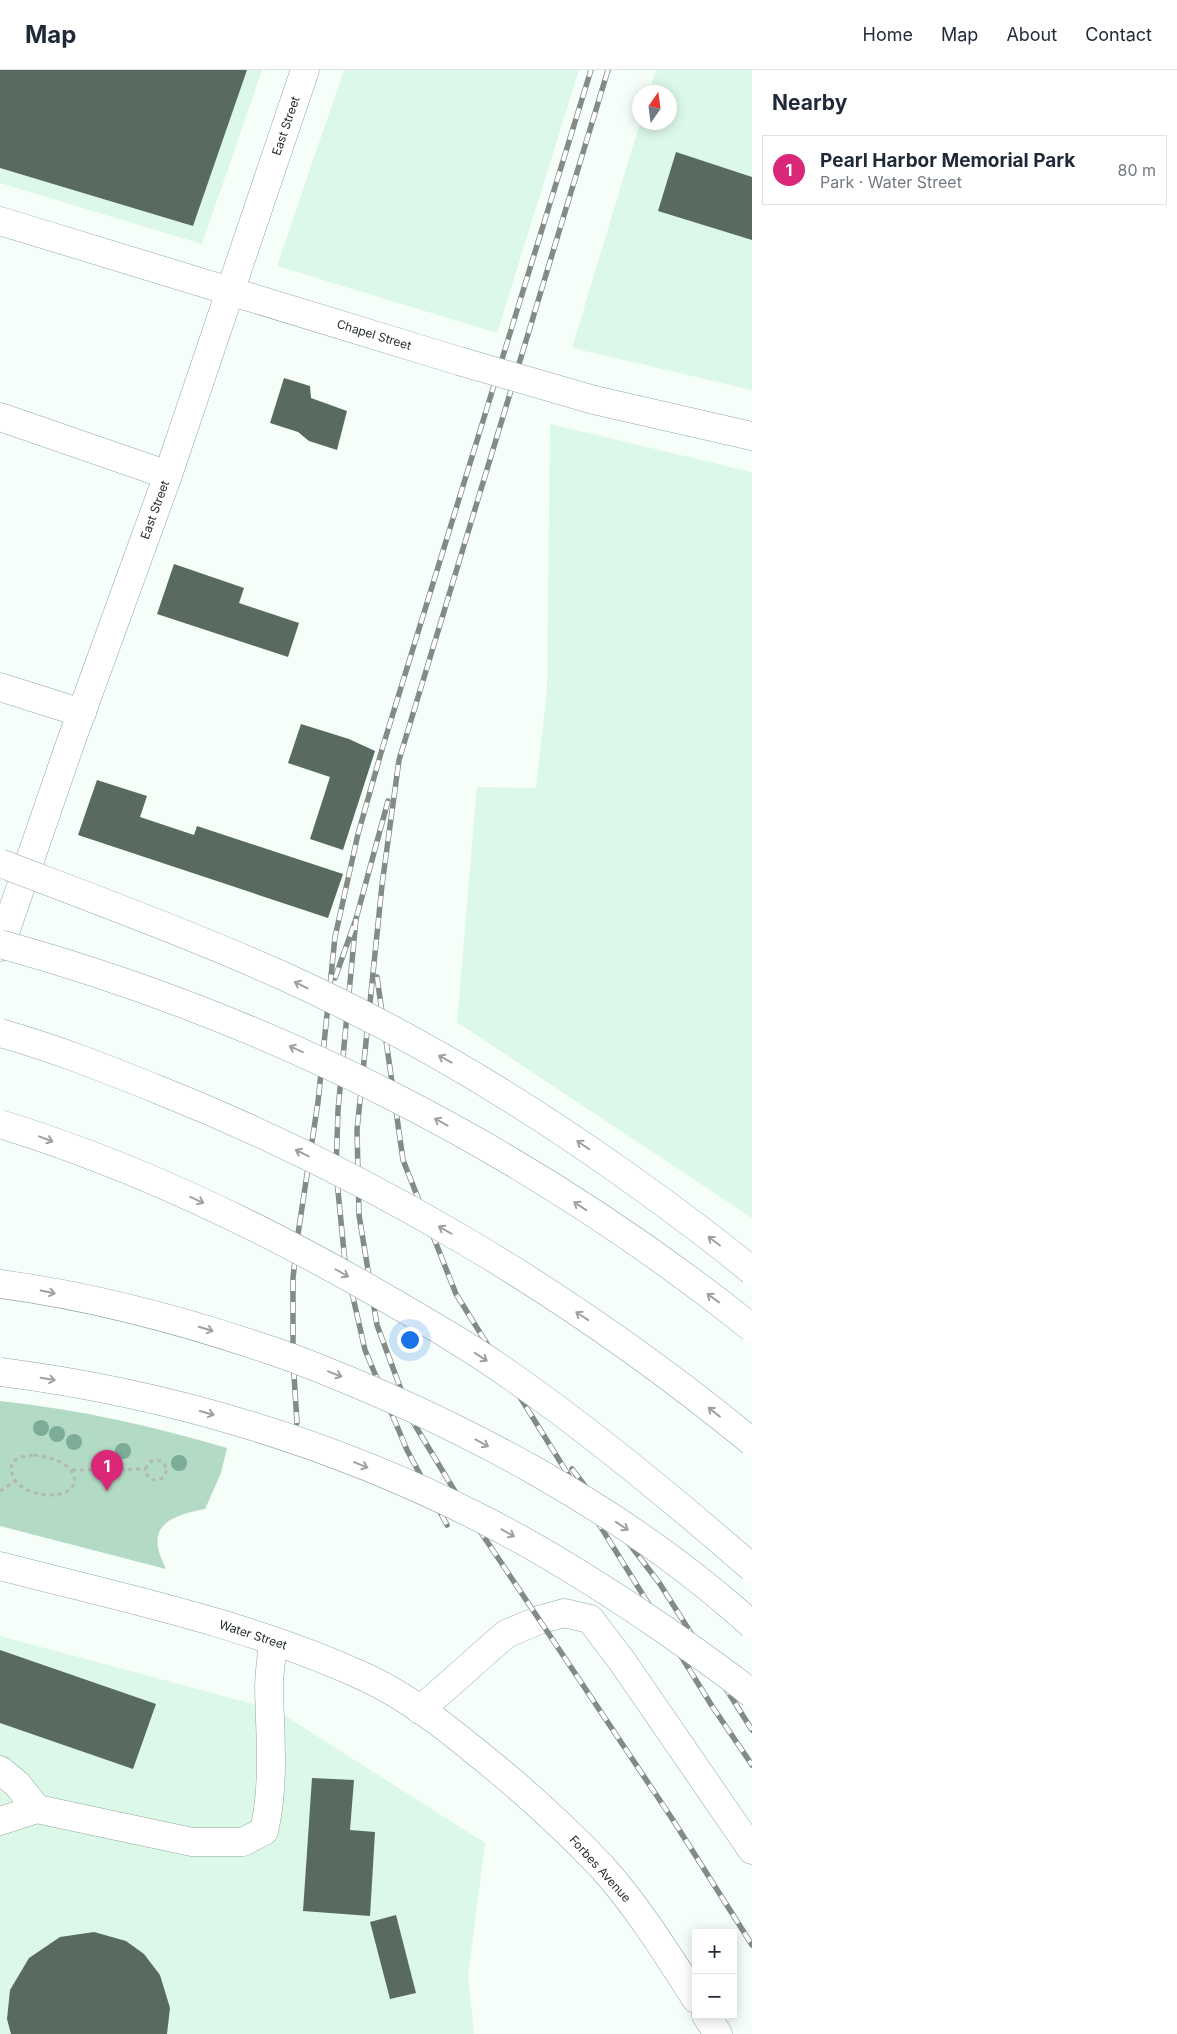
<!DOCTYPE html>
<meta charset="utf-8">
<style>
:root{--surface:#fff;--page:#f2f2f3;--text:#1f2937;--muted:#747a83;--line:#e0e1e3;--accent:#db2777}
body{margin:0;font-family:Inter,sans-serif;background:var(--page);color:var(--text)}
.controls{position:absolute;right:15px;bottom:15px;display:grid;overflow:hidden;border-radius:0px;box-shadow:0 2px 12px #0003}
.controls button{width:45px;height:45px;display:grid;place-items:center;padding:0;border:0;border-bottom:1px solid var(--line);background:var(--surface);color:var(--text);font:25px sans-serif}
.compass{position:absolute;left:632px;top:15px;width:45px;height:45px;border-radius:50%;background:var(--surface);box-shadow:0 2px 12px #0003;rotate:14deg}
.you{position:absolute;left:409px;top:1269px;width:18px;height:18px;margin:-12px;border:4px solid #fff;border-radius:50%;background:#1a73e8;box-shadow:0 0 0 8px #1a73e833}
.badge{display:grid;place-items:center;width:32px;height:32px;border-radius:50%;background:var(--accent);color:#fff;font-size:16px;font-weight:700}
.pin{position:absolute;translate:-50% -41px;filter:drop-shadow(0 1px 2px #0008)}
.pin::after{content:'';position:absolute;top:26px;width:18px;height:15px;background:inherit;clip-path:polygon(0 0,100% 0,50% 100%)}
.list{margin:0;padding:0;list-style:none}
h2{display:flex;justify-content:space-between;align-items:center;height:65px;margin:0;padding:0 20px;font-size:21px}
h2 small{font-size:16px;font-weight:400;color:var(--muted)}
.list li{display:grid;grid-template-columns:32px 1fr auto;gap:15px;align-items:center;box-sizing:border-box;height:70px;margin:0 10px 10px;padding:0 10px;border:1px solid var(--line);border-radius:0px}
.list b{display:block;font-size:19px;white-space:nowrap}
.list p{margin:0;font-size:16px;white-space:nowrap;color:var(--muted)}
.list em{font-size:16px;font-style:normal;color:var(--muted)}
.map{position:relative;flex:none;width:752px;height:1964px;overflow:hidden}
header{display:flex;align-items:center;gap:30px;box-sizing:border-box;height:70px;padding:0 25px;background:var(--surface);border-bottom:1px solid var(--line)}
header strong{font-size:24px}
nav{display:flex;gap:28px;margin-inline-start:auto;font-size:18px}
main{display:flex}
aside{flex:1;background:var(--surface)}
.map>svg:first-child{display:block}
.built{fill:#dcf8e8}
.green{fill:#b3dac4}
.building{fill:#596b61}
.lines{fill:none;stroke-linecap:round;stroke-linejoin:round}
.minor-casing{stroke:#93a79c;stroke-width:29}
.major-casing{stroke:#93a79c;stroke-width:29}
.highway-casing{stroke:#93a79c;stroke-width:29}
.path{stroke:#b1b9b4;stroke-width:3;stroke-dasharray:4 4;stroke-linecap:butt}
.minor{stroke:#fff;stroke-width:28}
.major{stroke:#fff;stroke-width:28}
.highway{stroke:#fff;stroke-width:28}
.rail-casing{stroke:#838b87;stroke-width:5.5}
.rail{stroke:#fff;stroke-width:4;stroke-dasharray:11;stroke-linecap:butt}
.major-bridge-casing{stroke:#93a79c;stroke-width:29;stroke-linecap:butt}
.highway-bridge-casing{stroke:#93a79c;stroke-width:29;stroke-linecap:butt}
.major-bridge{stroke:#fff;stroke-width:28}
.highway-bridge{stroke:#fff;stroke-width:28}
.tree{fill:#7cab97}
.oneway{stroke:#9da19f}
.labels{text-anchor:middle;stroke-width:5;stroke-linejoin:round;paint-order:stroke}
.street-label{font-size:12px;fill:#262e2a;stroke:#fff}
</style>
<header>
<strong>Map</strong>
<nav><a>Home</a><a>Map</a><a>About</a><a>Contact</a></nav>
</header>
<main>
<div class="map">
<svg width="752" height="1964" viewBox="0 0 752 1964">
<rect width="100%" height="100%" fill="#f6fef9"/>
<g class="built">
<polygon points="0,0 262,0 202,174 0,113"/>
<polygon points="344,0 579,0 497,263 277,196"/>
<polygon points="656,0 752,0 752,320 572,278 640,53 670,52 670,22 649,22"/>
<polygon points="550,354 752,402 752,1148 457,952 477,717 536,718 547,622"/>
<polygon points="0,1566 276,1640 485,1773 468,1906 474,1964 0,1964"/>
</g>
<path class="green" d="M0,1331C77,1339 152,1356 227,1378L221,1403L205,1439C185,1443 153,1449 158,1477C159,1484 163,1492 166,1499L0,1456Z"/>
<g class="building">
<polygon points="0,0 247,0 193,156 0,98"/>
<polygon points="676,82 752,107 752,170 658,141"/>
<polygon points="284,308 310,316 311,328 347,341 337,380 309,371 298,362 270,353"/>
<polygon points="174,494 244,518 239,533 299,553 288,587 157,544"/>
<polygon points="301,654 349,669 375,681 343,780 310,769 330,707 288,693"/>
<polygon points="97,710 147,726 140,747 194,765 197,756 343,804 328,848 78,765"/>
<polygon points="0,1580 156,1634 133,1699 0,1653"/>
<polygon points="312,1708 354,1710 350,1760 375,1762 370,1846 303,1841"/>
<polygon points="396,1845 416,1923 390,1929 370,1852"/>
<polygon points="94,1862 126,1871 144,1884 160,1905 170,1938 167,1964 11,1964 7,1949 10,1920 29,1888 60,1867"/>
</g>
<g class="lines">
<g class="minor-casing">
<g id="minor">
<polyline points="0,347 168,405"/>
<polyline points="0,617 82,643"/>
<polyline points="420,1640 506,1564 539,1550 564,1543 590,1549 622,1591 752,1780"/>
<polyline points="0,1700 17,1714 37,1739"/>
<path d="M0,1751L37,1739L192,1772H243L264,1761C275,1714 270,1666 269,1618C269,1602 272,1586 273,1571"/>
</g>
</g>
<g class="major-casing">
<g id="major">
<polyline points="0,151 459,291"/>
<polyline points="594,330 752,366"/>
<polyline points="0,877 69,677 168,405 305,0"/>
<path d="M0,1496C123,1528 250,1554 367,1608C407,1627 442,1654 476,1682C520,1717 563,1756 602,1797C638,1837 667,1884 696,1929"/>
<polyline points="706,1945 718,1964"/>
</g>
</g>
<g class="highway-casing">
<path id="highway" d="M0,1214C99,1227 196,1254 290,1287"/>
</g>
<g class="path">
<path d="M34,1385C51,1387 75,1393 75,1414C72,1416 69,1421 66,1422C47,1431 2,1419 13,1391L21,1387Z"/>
<circle cx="156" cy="1400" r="10"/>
<polyline points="72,1400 146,1399"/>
<polyline points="0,1421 15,1411"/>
</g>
<use href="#minor" class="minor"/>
<use href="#major" class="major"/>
<use href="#highway" class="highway"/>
<g class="rail-casing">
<g id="rail">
<polyline points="608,0 399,690 382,815 357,1060 359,1145 377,1255 413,1352 468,1443 673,1750 752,1875"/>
<polyline points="356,849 338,1040 336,1101 345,1192 365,1280 407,1380 447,1455"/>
<polyline points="377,907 403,1090 456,1224 712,1636 752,1695"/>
<polyline points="335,908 356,849 388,731"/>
<polyline points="297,1353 293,1289 293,1208 298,1164 318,1032 335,867 358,764 383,676 591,0"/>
<polyline points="572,1399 660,1514 752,1660"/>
</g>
</g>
<use href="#rail" class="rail"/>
<g class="major-bridge-casing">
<polyline id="major-bridge" points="459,291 594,330"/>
</g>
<g class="highway-bridge-casing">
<g id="highway-bridge">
<path d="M0,793C94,829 189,864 281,905C401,959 514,1026 621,1102C666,1134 710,1166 752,1201"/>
<path d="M0,874C275,950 529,1080 752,1258"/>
<path d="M0,963C54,978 107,999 159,1020C372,1105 574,1226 752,1372"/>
<path d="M0,1054C134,1095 261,1156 382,1226C427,1252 472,1278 514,1308C597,1366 675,1431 752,1498"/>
<path d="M290,1287C453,1349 622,1437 752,1555"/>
<path d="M0,1302C166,1323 331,1372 480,1448C544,1480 605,1519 665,1560C694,1581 724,1601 752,1624"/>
</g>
</g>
<use href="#major-bridge" class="major-bridge"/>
<use href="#highway-bridge" class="highway-bridge"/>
</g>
<g class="tree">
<circle cx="41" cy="1358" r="8"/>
<circle cx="57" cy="1364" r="8"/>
<circle cx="74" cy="1372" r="8"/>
<circle cx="123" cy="1381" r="8"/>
<circle cx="179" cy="1393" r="8"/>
</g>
<defs><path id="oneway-shaft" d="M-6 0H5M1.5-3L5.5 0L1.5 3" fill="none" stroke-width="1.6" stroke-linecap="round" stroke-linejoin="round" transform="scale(1.25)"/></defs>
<g class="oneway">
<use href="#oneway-shaft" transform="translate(301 915) rotate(-154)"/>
<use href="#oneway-shaft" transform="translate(296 979) rotate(-156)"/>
<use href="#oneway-shaft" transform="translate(445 989) rotate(-151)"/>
<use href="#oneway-shaft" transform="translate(441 1052) rotate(-151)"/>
<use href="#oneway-shaft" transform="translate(46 1069) rotate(21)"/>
<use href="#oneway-shaft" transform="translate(583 1075) rotate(-145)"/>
<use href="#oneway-shaft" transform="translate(302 1083) rotate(-154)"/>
<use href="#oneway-shaft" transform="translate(197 1130) rotate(24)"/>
<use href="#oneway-shaft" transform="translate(580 1136) rotate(-147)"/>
<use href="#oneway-shaft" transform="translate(445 1160) rotate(-150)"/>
<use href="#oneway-shaft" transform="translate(714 1171) rotate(-143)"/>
<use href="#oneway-shaft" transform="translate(342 1203) rotate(30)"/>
<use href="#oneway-shaft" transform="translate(48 1222) rotate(11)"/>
<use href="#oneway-shaft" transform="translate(713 1228) rotate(-144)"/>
<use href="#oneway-shaft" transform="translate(582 1246) rotate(-146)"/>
<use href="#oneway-shaft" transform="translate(206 1259) rotate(17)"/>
<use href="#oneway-shaft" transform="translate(481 1287) rotate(33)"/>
<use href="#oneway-shaft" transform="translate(335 1304) rotate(21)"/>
<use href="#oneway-shaft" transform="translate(48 1309) rotate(10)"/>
<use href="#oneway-shaft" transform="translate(714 1342) rotate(-142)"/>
<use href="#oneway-shaft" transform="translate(207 1343) rotate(16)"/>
<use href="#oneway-shaft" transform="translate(482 1373) rotate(29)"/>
<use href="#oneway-shaft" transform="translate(361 1395) rotate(22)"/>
<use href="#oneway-shaft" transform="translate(622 1456) rotate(34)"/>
<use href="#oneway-shaft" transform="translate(508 1463) rotate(29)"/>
</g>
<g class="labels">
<g class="street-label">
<text transform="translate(286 56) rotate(-71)" y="4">East Street</text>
<text transform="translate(374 265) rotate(17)" y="4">Chapel Street</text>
<text transform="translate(155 440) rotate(-70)" y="4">East Street</text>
<text transform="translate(253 1565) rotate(18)" y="4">Water Street</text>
<text transform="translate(600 1799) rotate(48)" y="4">Forbes Avenue</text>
</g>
</g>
</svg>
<div class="controls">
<button>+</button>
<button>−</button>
</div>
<svg class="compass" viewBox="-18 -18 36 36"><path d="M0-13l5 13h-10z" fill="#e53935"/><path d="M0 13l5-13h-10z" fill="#747a83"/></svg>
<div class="you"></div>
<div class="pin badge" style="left:107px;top:1421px">1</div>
</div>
<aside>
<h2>Nearby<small></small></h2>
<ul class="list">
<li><span class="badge">1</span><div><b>Pearl Harbor Memorial Park</b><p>Park · Water Street</p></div><em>80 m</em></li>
</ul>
</aside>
</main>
